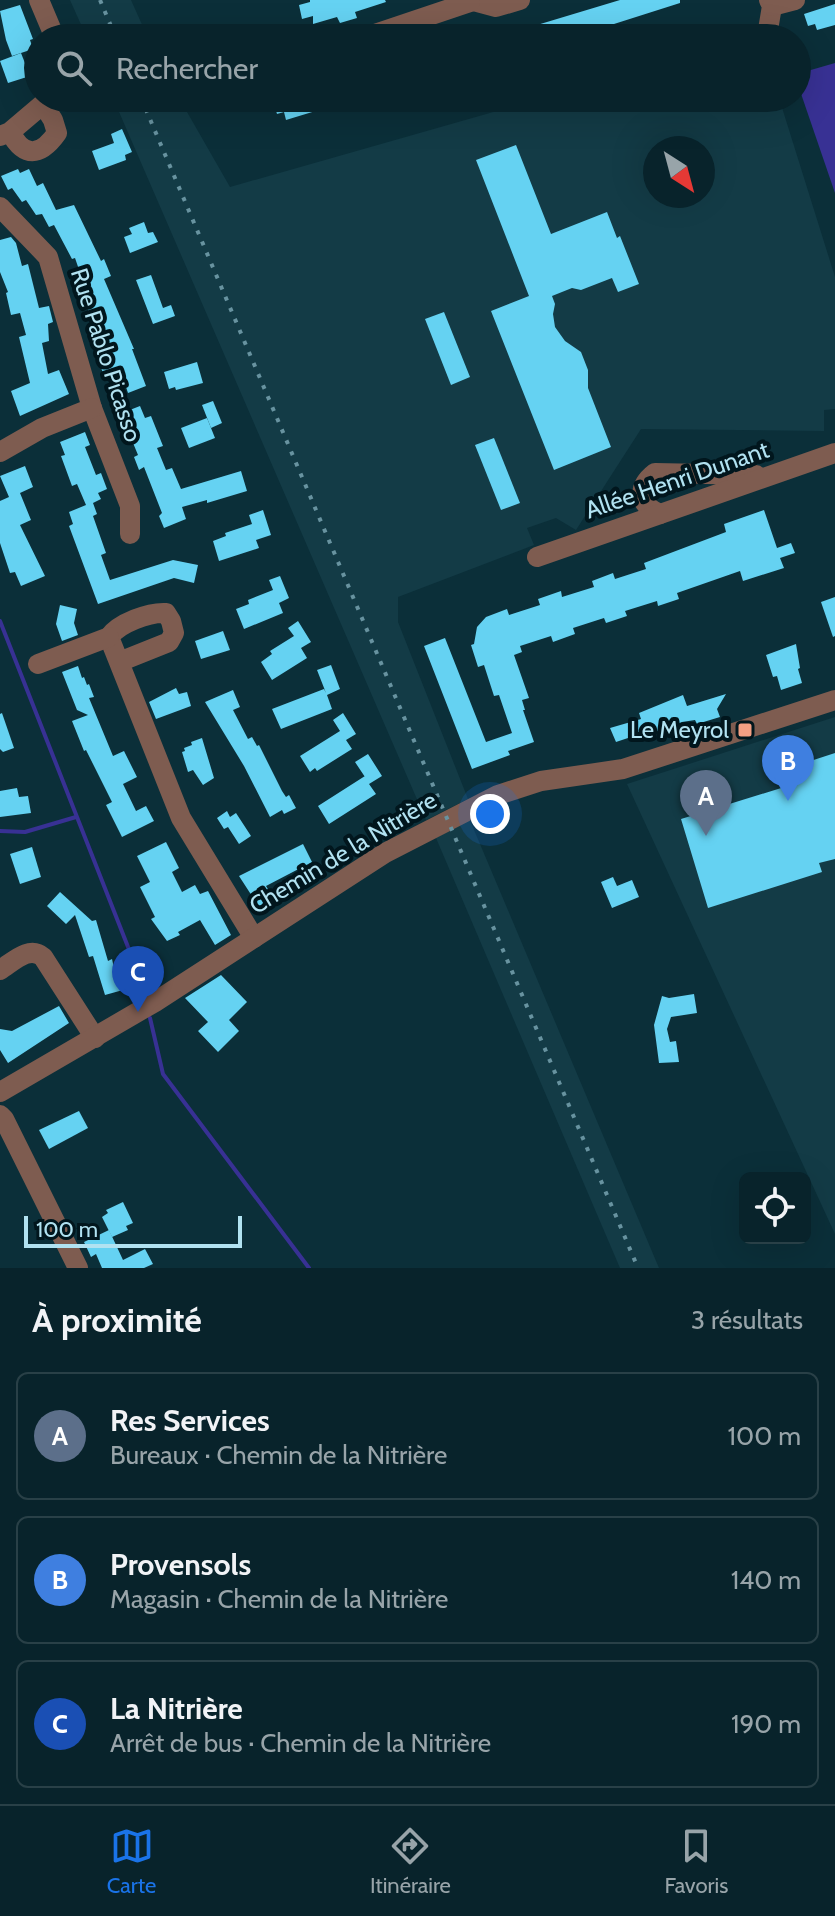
<!DOCTYPE html>
<html lang="fr">
<meta charset="utf-8">
<style>
:root{--surface:#08232b;--page:#162f37;--text:#f1f3f6;--muted:#98a4a9;--line:#294047;--accent:#1a73e8}
body{margin:0;font-family:Cabin,sans-serif;background:var(--page);color:var(--text)}
.controls{position:absolute;right:24px;bottom:24px;display:grid;overflow:hidden;border-radius:12px;box-shadow:0 8px 32px #0002}
.controls button{width:72px;height:72px;display:grid;place-items:center;padding:0;border:0;border-bottom:2px solid var(--line);background:var(--surface);color:var(--text);font:40px sans-serif}
.compass{position:absolute;left:643px;top:136px;width:72px;height:72px;border-radius:50%;background:var(--surface);box-shadow:0 8px 32px #0002;rotate:144deg}
.scale{position:absolute;left:24px;bottom:20px;width:218px;box-sizing:border-box;padding-left:8px;border:4px solid #b1e2f1;border-top:0;font-size:22px;line-height:28px;white-space:nowrap;color:#b1e2f1;-webkit-text-stroke:6px #01161d;paint-order:stroke}
.you{position:absolute;left:490px;top:814px;width:28px;height:28px;margin:-20px;border:6px solid #fff;border-radius:50%;background:#1a73e8;box-shadow:0 0 0 12px #1a73e833}
.badge{display:grid;place-items:center;width:52px;height:52px;border-radius:50%;background:var(--accent);color:#fff;font-size:26px;font-weight:700}
.pin{position:absolute;translate:-50% -66px;filter:drop-shadow(0 2px 4px #0008)}
.pin::after{content:'';position:absolute;top:42px;width:28px;height:24px;background:inherit;clip-path:polygon(0 0,100% 0,50% 100%)}
.list{margin:0;padding:0;list-style:none}
h2{display:flex;justify-content:space-between;align-items:center;height:104px;margin:0;padding:0 32px;font-size:34px}
h2 small{font-size:26px;font-weight:400;color:var(--muted)}
.list li{display:grid;grid-template-columns:52px 1fr auto;gap:24px;align-items:center;box-sizing:border-box;height:128px;margin:0 16px 16px;padding:0 16px;border:2px solid var(--line);border-radius:12px}
.list b{display:block;font-size:30px;white-space:nowrap}
.list p{margin:0;font-size:26px;white-space:nowrap;color:var(--muted)}
.list em{font-size:26px;font-style:normal;color:var(--muted)}
.icon{flex:none;width:44px;height:44px;fill:none;stroke:currentColor;stroke-width:2;stroke-linecap:round;stroke-linejoin:round}
.map{position:relative;flex:none;width:835px;height:1268px;overflow:hidden}
.search{position:absolute;background:var(--surface);box-shadow:0 8px 32px #0002;left:24px;right:24px;top:24px;height:88px;display:flex;align-items:center;gap:20px;box-sizing:border-box;padding:0 28px;border-radius:44px;color:var(--muted);font-size:30px}
.sheet{height:536px;background:var(--surface)}
nav{display:flex;justify-content:space-around;align-items:center;box-sizing:border-box;height:112px;border-top:2px solid var(--line);background:var(--surface);font-size:22px;color:var(--muted)}
nav a{display:grid;justify-items:center;gap:4px}
nav .on{color:var(--accent)}
.map>svg:first-child{display:block}
.built{fill:#133b46;fill-rule:evenodd}
.water{fill:#383194}
.lines{fill:none;stroke-linecap:round;stroke-linejoin:round}
.stream{stroke:#383194;stroke-width:4}
.building{fill:#65d2f2}
.minor{stroke:#7e5c50;stroke-width:20}
.rail{stroke:#6893a0;stroke-width:4;stroke-dasharray:4 8;stroke-linecap:butt}
.poi-dot{fill:#f39f83;stroke:#01161d;stroke-width:3}
.labels{text-anchor:middle;stroke-width:8;stroke-linejoin:round;paint-order:stroke}
.street-label{font-size:24px;fill:#b1e2f1;stroke:#01161d}
.poi-label{font-size:24px;fill:#b1e2f1;stroke:#01161d;text-anchor:end}
</style>
<div class="map">
<svg width="835" height="1268" viewBox="0 0 835 1268">
<rect width="100%" height="100%" fill="#0b2f39"/>
<g class="built">
<polygon points="70,0 131,0 148,38 87,38"/>
<path d="M113,98H179L230,187L542,98H779L835,277V409L824,410V431L641,429L576,530L556,518L527,528L534,545L398,597V622L468,799L426,820ZM655,148H703V196H655Z"/>
<polygon points="835,717 835,1234 627,784"/>
<polygon points="469,818 659,1268 620,1268 436,838"/>
</g>
<polygon class="water" points="835,63 835,193 797,82 797,74"/>
<g class="lines">
<g class="stream">
<polyline points="0,621 141,980 145,994"/>
<polyline points="0,831 25,832 76,817"/>
<polyline points="150,1018 163,1074 309,1268"/>
</g>
</g>
<g class="building">
<polygon points="310,0 385,0 386,2 355,12 357,18 340,23 337,17 313,24 313,16 302,19 299,5 310,2"/>
<polygon points="620,0 680,0 680,3 570,38 556,38 555,34 542,38 512,38 511,35 537,25"/>
<polygon points="835,4 835,25 817,30 815,24 808,26 804,14"/>
<polygon points="20,5 33,39 30,40 33,49 12,56 6,40 0,11"/>
<polygon points="21,53 30,76 8,83 0,61"/>
<polygon points="282,98 367,98 367,100 334,111 332,106 286,120 284,112 277,114 273,101"/>
<polygon points="122,129 132,152 125,155 126,160 99,170 92,151 114,143 111,134"/>
<polygon points="516,145 551,234 607,212 617,238 620,236 639,284 618,292 612,278 581,290 572,288 552,296 555,304 553,314 555,327 565,341 581,352 588,370 588,388 611,447 554,470 491,311 529,296 476,160"/>
<polygon points="18,169 20,173 29,169 37,186 43,183 56,210 74,205 101,261 104,259 111,276 104,279 134,349 132,349 146,386 128,393 125,384 118,387 112,372 104,375 99,363 108,360 82,295 87,293 75,258 72,259 54,225 49,227 42,214 36,215 26,200 22,202 12,188 8,190 1,176"/>
<polygon points="144,222 148,233 153,232 158,242 130,253 124,237 132,234 129,228"/>
<polygon points="11,237 16,243 22,266 28,264 39,308 49,306 53,322 48,324 49,341 42,343 48,374 59,370 69,394 20,416 11,391 30,383 19,337 26,335 20,313 11,315 6,293 8,292 0,272 0,240"/>
<polygon points="151,275 163,308 171,305 175,316 153,324 136,280"/>
<polygon points="444,312 470,377 451,385 425,319"/>
<polygon points="197,362 203,383 176,390 175,387 169,389 164,372"/>
<polygon points="213,401 222,423 211,428 202,405"/>
<polygon points="140,406 145,418 151,416 163,446 157,448 166,470 172,468 181,489 241,471 247,491 207,503 207,500 182,507 186,519 164,528 159,516 162,513 144,467 139,470 134,457 138,455 126,426 122,428 117,415"/>
<polygon points="207,418 215,438 189,448 181,428"/>
<polygon points="85,432 90,445 85,447 96,475 101,473 107,489 98,493 101,499 93,503 97,514 93,516 106,553 101,555 110,580 173,560 198,565 194,583 174,578 98,604 69,526 73,524 69,512 86,505 77,484 72,486 61,456 65,455 60,442"/>
<polygon points="494,438 520,503 501,510 475,445"/>
<polygon points="25,466 33,487 20,493 31,520 20,525 45,576 21,586 15,572 10,573 0,543 0,501 9,497 0,476"/>
<polygon points="263,510 271,535 256,540 259,548 219,561 213,541 226,536 225,533 252,524 249,515"/>
<polygon points="764,510 777,548 791,543 795,553 780,558 784,568 743,581 740,571 677,593 679,599 658,606 657,601 625,611 627,616 606,623 604,618 573,628 575,634 553,642 551,636 520,646 522,652 514,655 529,698 522,700 525,710 523,710 534,742 508,751 510,755 472,769 424,646 445,638 486,742 512,733 499,695 494,696 484,665 478,667 471,645 474,644 477,627 486,617 507,609 509,615 540,605 538,599 561,591 562,597 594,587 592,581 613,573 615,579 646,569 644,563 726,532 724,524"/>
<polygon points="280,576 289,598 279,603 283,613 244,629 236,609 249,604 248,600 273,590 269,580"/>
<polygon points="835,597 835,636 833,637 821,602"/>
<polygon points="60,605 77,609 74,623 78,635 62,641 56,624"/>
<polygon points="298,621 311,642 301,648 307,658 272,680 261,662 272,654 270,651 294,636 288,628"/>
<polygon points="223,631 230,650 201,659 195,641"/>
<polygon points="796,644 800,668 798,669 802,683 781,690 777,676 773,677 766,655"/>
<polygon points="331,665 340,689 327,695 332,709 281,729 272,709 324,689 326,693 317,670"/>
<polygon points="78,666 82,678 84,677 87,685 89,684 94,697 89,698 113,756 124,751 137,777 123,784 136,811 146,806 154,821 122,837 106,805 112,802 86,750 84,751 72,721 88,715 77,710 62,672"/>
<polygon points="176,688 179,694 187,692 191,706 156,719 149,702"/>
<polygon points="233,690 240,707 233,710 248,739 252,737 257,746 259,745 282,791 286,797 289,795 296,808 284,814 282,810 270,817 244,766 205,702"/>
<polygon points="726,694 717,709 720,717 697,724 695,720 682,722 647,735 646,732 616,742 610,728 641,719 639,713 683,695 687,706"/>
<polygon points="2,713 14,748 3,752 0,749 0,714"/>
<polygon points="343,713 356,734 346,740 352,749 317,771 315,768 310,772 300,756 340,731 333,720"/>
<polygon points="202,738 214,778 203,785 193,770 188,772 182,752 185,751 184,748 192,745 191,742"/>
<polygon points="835,753 835,859 819,863 822,872 708,908 681,819 794,784 789,768"/>
<polygon points="368,754 382,776 369,784 376,794 329,824 318,806 365,776 367,780 355,762"/>
<polygon points="17,788 19,797 28,796 31,813 0,817 0,791"/>
<polygon points="227,811 230,817 236,813 251,836 239,844 228,827 224,829 217,818"/>
<polygon points="166,842 179,868 172,872 182,892 195,885 200,894 208,891 231,935 215,945 200,920 178,932 180,935 167,941 151,919 155,917 140,887 150,882 137,856"/>
<polygon points="303,844 312,862 266,886 272,896 259,907 239,876"/>
<polygon points="32,847 41,877 20,884 10,854"/>
<polygon points="613,877 617,886 632,880 639,897 612,908 601,882"/>
<polygon points="60,892 92,921 96,920 108,961 112,959 114,968 117,967 123,990 105,995 93,956 89,957 75,915 66,924 47,906"/>
<polygon points="221,975 247,1002 229,1020 239,1031 218,1052 198,1031 208,1022 185,998"/>
<polygon points="694,994 697,1013 671,1017 667,1029 670,1042 676,1041 679,1062 659,1063 654,1025 662,996 669,998"/>
<polygon points="59,1006 69,1023 8,1063 0,1050 0,1029 12,1031"/>
<polygon points="79,1111 88,1128 49,1149 39,1130"/>
<polygon points="123,1202 133,1223 126,1226 128,1230 112,1237 102,1217 108,1213 106,1210"/>
<polygon points="109,1230 123,1260 145,1249 153,1264 144,1268 102,1268 96,1254 91,1257 84,1242"/>
</g>
<g class="lines">
<g class="minor">
<polyline points="39,0 55,38"/>
<polyline points="470,0 496,7 520,0"/>
<polyline points="769,0 772,6 768,30 770,38"/>
<polyline points="772,6 795,0"/>
<polyline points="363,38 470,2"/>
<path d="M0,136L10,132L43,104L53,120L57,133C40,157 24,158 10,132"/>
<polyline points="0,207 48,257 92,408 130,506 130,534"/>
<polyline points="0,452 42,428 92,408"/>
<path d="M660,514C638,505 637,487 655,473L756,475"/>
<polyline points="537,557 835,453"/>
<path d="M119,662L169,642L174,633L171,621L166,613C149,612 119,623 109,637L181,818L254,938"/>
<polyline points="38,664 109,637"/>
<path d="M0,970C13,962 29,945 43,957L95,1038"/>
<polyline points="0,1092 155,1002 385,853 498,795 541,781 623,769 835,700"/>
<polyline points="0,1115 4,1119 78,1268"/>
</g>
<g class="rail">
<polyline points="100,0 116,38"/>
<polyline points="141,98 638,1268"/>
</g>
</g>
<rect class="poi-dot" x="737" y="722" width="16" height="16" rx="4"/>
<g class="labels">
<g class="street-label">
<text transform="translate(106 355) rotate(72)" y="8">Rue Pablo Picasso</text>
<text transform="translate(677 480) rotate(-19)" y="8">Allée Henri Dunant</text>
<text transform="translate(343 853) rotate(-31)" y="8">Chemin de la Nitrière</text>
</g>
<g class="poi-label">
<text x="729" y="738">Le Meyrol</text>
</g>
</g>
</svg>
<div class="controls">
<button><svg class="icon" aria-label="locate" viewBox="0 0 24 24"><circle cx="12" cy="12" r="6"/><path d="M12 2v4M12 18v4M2 12h4M18 12h4"/></svg></button>
</div>
<svg class="compass" viewBox="-18 -18 36 36"><path d="M0-13l5 13h-10z" fill="#e53935"/><path d="M0 13l5-13h-10z" fill="#98a4a9"/></svg>
<div class="scale">100 m</div>
<div class="you"></div>
<div class="pin badge" style="left:706px;top:836px;background:#5c6f8a">A</div>
<div class="pin badge" style="left:788px;top:801px;background:#3f7fe0">B</div>
<div class="pin badge" style="left:138px;top:1012px;background:#1a4fb4">C</div>
<div class="search"><svg class="icon" aria-label="search" viewBox="0 0 24 24"><circle cx="10" cy="10" r="6"/><path d="M15 15l6 6"/></svg>Rechercher</div>
</div>
<section class="sheet">
<h2>À proximité<small>3 résultats</small></h2>
<ul class="list">
<li><span class="badge" style="background:#5c6f8a">A</span><div><b>Res Services</b><p>Bureaux · Chemin de la Nitrière</p></div><em>100 m</em></li>
<li><span class="badge" style="background:#3f7fe0">B</span><div><b>Provensols</b><p>Magasin · Chemin de la Nitrière</p></div><em>140 m</em></li>
<li><span class="badge" style="background:#1a4fb4">C</span><div><b>La Nitrière</b><p>Arrêt de bus · Chemin de la Nitrière</p></div><em>190 m</em></li>
</ul>
</section>
<nav>
<a class="on"><svg class="icon" aria-label="map" viewBox="0 0 24 24"><path d="M3 6l6-2 6 2 6-2v14l-6 2-6-2-6 2zM9 4v14M15 6v14"/></svg>Carte</a>
<a><svg class="icon" aria-label="directions" viewBox="0 0 24 24"><path d="M12 3l9 9-9 9-9-9zM9 14v-3h6M13 9l2 2-2 2"/></svg>Itinéraire</a>
<a><svg class="icon" aria-label="saved" viewBox="0 0 24 24"><path d="M7 4h10v16l-5-4-5 4z"/></svg>Favoris</a>
</nav>
